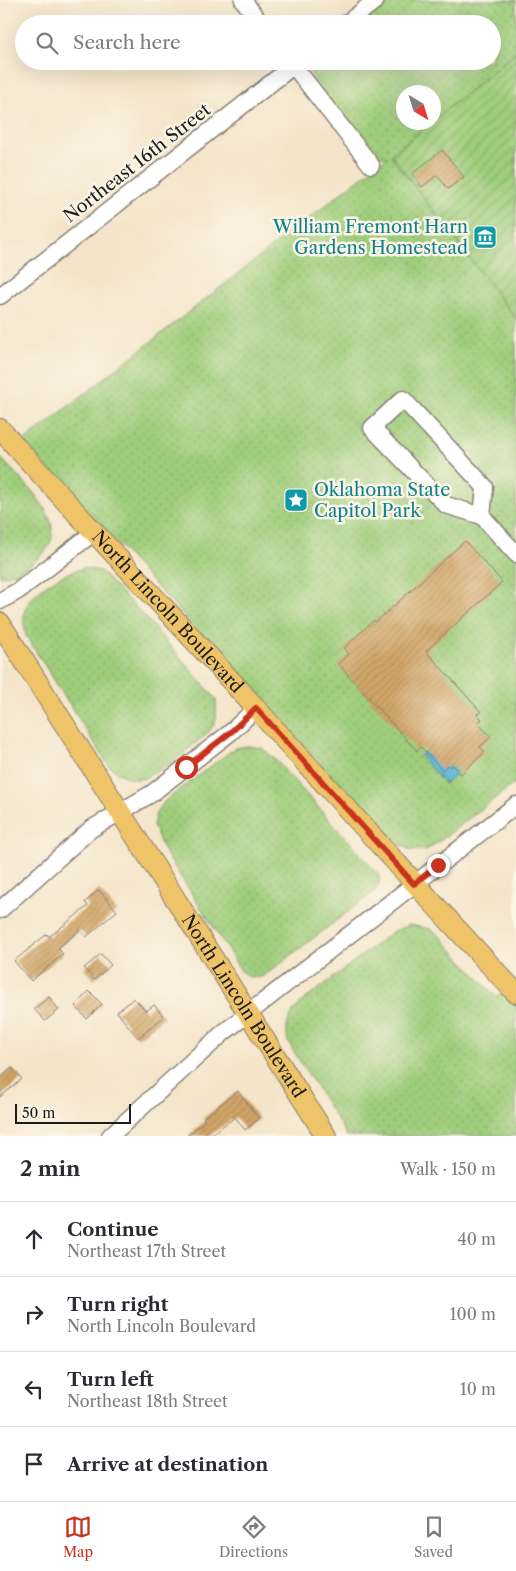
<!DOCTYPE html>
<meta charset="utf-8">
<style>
:root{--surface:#fff;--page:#f2f2f3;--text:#2b2b33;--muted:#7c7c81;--line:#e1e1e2;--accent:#c8321e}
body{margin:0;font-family:"Libre Caslon Text",serif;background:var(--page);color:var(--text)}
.compass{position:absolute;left:396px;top:85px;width:45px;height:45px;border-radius:50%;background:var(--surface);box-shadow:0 5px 20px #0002;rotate:142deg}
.scale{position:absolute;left:15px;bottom:12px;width:116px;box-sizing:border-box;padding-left:5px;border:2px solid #1c1c1c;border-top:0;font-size:14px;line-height:18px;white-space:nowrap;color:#1c1c1c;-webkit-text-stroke:4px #fcf5e5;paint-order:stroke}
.stop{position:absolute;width:15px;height:15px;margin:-11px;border:4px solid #c8321e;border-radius:50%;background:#fff}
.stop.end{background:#c8321e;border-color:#fff;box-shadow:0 1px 5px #0008}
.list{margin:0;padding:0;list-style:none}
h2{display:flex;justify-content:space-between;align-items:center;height:65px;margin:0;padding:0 20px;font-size:21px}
h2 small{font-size:16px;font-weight:400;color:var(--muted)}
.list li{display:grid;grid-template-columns:32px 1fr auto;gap:15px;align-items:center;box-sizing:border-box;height:75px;padding:0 20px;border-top:1px solid var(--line)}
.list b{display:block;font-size:19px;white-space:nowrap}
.list p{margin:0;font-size:16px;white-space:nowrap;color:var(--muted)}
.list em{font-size:16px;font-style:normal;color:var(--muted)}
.icon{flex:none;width:28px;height:28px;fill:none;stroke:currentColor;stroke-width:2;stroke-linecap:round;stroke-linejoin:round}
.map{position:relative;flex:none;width:516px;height:1136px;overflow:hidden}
.search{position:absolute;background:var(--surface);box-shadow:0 5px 20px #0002;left:15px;right:15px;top:15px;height:55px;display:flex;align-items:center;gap:12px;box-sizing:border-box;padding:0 18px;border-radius:28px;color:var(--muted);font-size:19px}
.sheet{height:365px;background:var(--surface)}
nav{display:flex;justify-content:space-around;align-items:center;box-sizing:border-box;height:70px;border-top:1px solid var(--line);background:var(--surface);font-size:14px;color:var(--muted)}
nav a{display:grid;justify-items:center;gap:2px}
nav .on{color:var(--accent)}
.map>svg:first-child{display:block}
.park{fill:url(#park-dots);stroke:#5e744c}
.garden{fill:url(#garden-furrows);stroke:#5e744c}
.water{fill:url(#water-ripples);stroke:#3b6a7a}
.building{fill:url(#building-hatch)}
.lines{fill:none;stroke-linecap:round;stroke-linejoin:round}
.minor-casing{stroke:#888073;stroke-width:19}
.major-casing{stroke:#888073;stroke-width:22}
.minor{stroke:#fff;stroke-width:16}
.major{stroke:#efc469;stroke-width:20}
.route{stroke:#c8321e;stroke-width:6}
.labels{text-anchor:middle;stroke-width:5;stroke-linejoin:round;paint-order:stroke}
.street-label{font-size:18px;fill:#1c1c1c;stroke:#fcf5e5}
.culture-label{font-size:18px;fill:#0d838f;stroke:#fcf5e5;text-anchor:end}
</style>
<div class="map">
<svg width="516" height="1136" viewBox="0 0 516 1136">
<defs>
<pattern id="park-dots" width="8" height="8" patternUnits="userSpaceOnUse" patternTransform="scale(1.25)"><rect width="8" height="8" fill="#9fcd7b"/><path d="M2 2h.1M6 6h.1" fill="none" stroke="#88af6a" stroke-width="1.8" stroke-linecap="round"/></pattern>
<pattern id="garden-furrows" width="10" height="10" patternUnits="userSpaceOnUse" patternTransform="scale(1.25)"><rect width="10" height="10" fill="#9fcd7b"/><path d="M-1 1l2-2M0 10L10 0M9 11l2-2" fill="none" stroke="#88af6a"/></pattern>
<pattern id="water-ripples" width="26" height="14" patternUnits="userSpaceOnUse" patternTransform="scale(1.25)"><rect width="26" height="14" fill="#5ab7d8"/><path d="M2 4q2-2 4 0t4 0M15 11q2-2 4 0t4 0" fill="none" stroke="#4a94ae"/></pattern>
<pattern id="building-hatch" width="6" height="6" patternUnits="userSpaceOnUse" patternTransform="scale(1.25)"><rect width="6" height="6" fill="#d1a567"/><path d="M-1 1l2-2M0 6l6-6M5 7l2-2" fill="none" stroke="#b38d59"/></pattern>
</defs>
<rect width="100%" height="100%" fill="#fcf5e5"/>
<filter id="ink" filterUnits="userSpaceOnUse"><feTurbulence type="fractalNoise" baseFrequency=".02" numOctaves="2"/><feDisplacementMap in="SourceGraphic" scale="10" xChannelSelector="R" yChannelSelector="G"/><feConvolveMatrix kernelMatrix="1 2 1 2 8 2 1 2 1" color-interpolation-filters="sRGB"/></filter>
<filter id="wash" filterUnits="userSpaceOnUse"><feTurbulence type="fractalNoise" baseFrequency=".0096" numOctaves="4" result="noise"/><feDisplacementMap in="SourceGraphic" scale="20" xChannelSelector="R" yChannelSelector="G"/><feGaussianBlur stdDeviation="1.12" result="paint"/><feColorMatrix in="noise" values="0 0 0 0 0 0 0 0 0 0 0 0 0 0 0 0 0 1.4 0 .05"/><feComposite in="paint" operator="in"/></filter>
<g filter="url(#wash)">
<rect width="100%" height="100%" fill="#f4e5ca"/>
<g class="park">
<polygon points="388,0 516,0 516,52 434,120 434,92 404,92 404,122 430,123 391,155 516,319 516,782 441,840 426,850 410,850 390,839 23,442 387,157 374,155 314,80 309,69 312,61 492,61 492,24 358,24"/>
<path d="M0,457C23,483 79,527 37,559C23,570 18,573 0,576Z"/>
<path d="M84,568L100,571L145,617L216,699C216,707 218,718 214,725C206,738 155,777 140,779C127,780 118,773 109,766L26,636C24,626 22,614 27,605C38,586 64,573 84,568Z"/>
<path d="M248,746L262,748L272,756L379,875V884L375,891L264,976C255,979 250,978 242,972L163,849L153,825L156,813L165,801L228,753L235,748Z"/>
<path d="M409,925L431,929L438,934L496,997L516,982V1136H347L288,1042C284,1024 290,1013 303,1001L392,932Z"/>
</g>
<polygon class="garden" points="516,52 516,319 391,155 430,123 434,122 434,120"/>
<polygon class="water" points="426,751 448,763 457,773 445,784 420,756"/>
<g id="blocks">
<g class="building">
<polygon points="442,150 464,177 448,189 437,175 422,187 412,174"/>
<polygon points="465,541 502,582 426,651 481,712 477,714 482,719 478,723 491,737 480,747 485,752 461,774 453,765 451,767 448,765 442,770 421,747 417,751 338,664 349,654 344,648 374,620 376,622"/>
<polygon points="99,890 117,911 86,937 80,930 58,948 63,954 31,981 14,961 47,934 49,937 88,906 85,902"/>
<polygon points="101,954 111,965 94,980 84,968"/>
<polygon points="89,991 102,1004 87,1019 75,1006"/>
<polygon points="49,997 59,1010 45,1021 34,1009"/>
<polygon points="134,998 146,1011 154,1005 164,1017 138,1038 117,1012"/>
<polygon points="12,1068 22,1079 0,1097 0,1078"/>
<polygon points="238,1091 259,1119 245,1130 235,1117 209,1136 187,1136 205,1121 203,1118"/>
</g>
</g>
</g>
<g filter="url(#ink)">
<use href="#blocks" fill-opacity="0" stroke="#888073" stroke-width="1"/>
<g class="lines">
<g class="minor-casing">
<g id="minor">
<polyline points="243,0 261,24"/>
<polyline points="346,24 376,0"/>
<polyline points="290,61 371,165"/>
<polyline points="0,296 299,61"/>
<polyline points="482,516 485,487 403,399 372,428 446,505 482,516 516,554"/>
<polyline points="0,601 18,591 93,533"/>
<polyline points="0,910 91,829 151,794 231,732 256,708"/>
<polyline points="110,1136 223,1033 516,805"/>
</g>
</g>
<g class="major-casing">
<g id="major">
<path id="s1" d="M0,429C86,525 176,619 262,715C347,808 430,901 516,993"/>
<path id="s2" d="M0,623L326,1136"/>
</g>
</g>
<use href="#minor" class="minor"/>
<use href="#major" class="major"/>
</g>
</g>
<g class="lines" filter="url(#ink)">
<polyline class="route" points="186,767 231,732 256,708 414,884 438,865"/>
</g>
<defs>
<g id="museum-square" transform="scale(1.25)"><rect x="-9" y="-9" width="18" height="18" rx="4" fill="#0f9aa8" stroke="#fcf5e5"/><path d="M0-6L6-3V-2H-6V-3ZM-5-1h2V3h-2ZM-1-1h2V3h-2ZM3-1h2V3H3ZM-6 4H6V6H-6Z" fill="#fff"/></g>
<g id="sight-square" transform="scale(1.25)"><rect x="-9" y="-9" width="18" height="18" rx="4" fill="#0f9aa8" stroke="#fcf5e5"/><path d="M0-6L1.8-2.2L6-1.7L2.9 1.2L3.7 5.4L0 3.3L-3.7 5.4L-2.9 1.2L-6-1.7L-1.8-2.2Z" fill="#fff"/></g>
</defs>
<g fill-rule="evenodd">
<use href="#museum-square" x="485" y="237"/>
<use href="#sight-square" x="296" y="500"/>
</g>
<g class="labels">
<g class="street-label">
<text transform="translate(137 163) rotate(-38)" y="6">Northeast 16th Street</text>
<text dy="6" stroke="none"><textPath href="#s1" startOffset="248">North Lincoln Boulevard</textPath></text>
<text dy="6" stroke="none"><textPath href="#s2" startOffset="454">North Lincoln Boulevard</textPath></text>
</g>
<g class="culture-label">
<text x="468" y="233">William Fremont Harn<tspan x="468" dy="21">Gardens Homestead</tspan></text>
<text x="314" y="496" text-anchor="start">Oklahoma State<tspan x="314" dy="21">Capitol Park</tspan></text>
</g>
</g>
</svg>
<svg class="compass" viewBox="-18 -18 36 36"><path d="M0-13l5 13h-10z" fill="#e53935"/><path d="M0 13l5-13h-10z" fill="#7c7c81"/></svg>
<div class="scale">50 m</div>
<div class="stop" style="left:186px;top:767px"></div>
<div class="stop end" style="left:438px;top:865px"></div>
<div class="search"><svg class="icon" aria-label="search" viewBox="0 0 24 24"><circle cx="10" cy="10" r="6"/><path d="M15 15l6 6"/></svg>Search here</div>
</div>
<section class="sheet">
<h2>2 min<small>Walk · 150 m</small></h2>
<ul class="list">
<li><svg class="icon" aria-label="ahead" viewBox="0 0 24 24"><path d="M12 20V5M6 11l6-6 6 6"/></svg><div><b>Continue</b><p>Northeast 17th Street</p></div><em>40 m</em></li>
<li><svg class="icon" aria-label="right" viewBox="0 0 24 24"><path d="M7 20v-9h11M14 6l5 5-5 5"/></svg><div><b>Turn right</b><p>North Lincoln Boulevard</p></div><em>100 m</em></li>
<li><svg class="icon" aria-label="left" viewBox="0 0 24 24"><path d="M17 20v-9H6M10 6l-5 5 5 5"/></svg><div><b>Turn left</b><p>Northeast 18th Street</p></div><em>10 m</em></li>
<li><svg class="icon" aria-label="arrive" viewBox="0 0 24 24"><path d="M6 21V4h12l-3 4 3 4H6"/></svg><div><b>Arrive at destination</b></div></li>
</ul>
</section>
<nav>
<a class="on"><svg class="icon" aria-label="map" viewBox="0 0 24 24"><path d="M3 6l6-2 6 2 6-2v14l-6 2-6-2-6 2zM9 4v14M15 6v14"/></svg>Map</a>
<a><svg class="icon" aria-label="directions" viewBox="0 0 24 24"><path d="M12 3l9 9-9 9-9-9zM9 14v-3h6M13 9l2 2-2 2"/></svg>Directions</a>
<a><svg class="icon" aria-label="saved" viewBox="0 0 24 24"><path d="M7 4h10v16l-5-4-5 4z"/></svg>Saved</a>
</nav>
